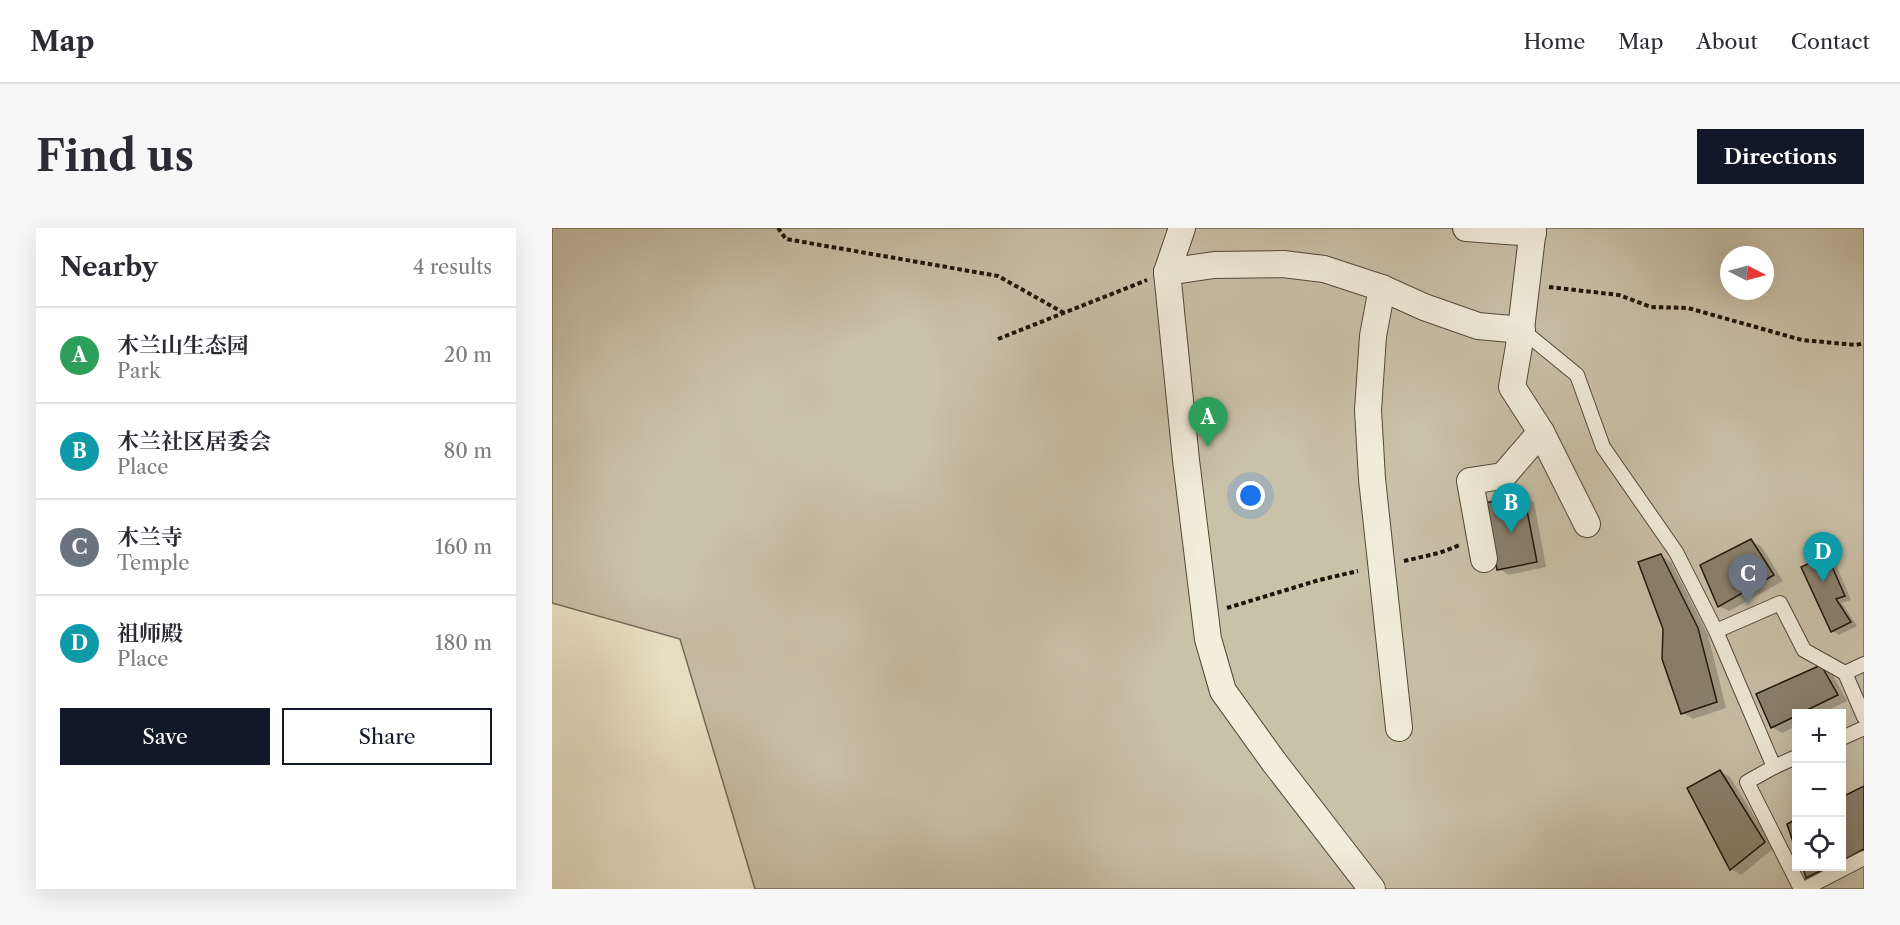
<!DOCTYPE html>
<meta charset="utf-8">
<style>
:root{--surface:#fff;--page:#f7f7f7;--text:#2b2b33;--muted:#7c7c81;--line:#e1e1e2;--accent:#111827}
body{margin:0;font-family:"Libre Caslon Text","Noto Serif SC",serif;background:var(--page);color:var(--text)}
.controls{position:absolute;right:18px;bottom:18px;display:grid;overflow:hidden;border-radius:0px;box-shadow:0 6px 24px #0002}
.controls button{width:54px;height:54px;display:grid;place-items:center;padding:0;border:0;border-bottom:2px solid var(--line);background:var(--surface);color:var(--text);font:30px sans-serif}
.compass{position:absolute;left:1168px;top:18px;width:54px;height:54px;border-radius:50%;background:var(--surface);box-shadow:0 6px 24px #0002;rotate:96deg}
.you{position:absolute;left:699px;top:268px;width:21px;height:21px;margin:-15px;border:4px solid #fff;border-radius:50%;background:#1a73e8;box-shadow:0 0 0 9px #1a73e833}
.badge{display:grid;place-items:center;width:39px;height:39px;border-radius:50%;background:var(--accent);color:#fff;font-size:20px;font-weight:700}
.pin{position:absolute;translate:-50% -50px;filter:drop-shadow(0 2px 3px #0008)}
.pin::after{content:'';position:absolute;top:32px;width:21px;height:18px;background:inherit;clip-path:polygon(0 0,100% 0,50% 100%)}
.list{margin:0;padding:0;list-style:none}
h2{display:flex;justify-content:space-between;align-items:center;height:78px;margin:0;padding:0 24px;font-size:26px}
h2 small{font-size:20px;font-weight:400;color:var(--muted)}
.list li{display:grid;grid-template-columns:39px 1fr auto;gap:18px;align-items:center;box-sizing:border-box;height:96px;padding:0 24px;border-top:2px solid var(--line)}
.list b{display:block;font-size:22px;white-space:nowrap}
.list p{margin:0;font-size:20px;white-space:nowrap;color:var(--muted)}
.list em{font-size:20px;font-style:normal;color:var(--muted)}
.actions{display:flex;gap:12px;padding:18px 24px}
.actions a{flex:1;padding:14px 0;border:2px solid var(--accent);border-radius:0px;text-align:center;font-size:21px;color:var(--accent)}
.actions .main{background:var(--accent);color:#fff}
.icon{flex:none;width:33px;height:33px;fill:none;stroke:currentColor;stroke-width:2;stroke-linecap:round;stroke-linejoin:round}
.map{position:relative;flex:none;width:1312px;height:661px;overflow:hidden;border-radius:0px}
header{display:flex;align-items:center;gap:36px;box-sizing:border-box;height:84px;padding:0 30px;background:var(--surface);border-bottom:2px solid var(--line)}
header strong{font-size:28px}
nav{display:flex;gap:33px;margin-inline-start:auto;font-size:21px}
.intro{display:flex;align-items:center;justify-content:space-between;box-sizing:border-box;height:144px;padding:0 36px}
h1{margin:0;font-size:42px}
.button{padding:15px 27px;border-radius:0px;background:var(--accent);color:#fff;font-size:21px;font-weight:700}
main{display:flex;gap:36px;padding:0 36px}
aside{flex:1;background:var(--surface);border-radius:0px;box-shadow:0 6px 24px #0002}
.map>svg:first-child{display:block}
.green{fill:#cac1a9;stroke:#746a5a;stroke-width:1.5;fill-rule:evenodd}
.shadow{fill:#0003}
.building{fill:#8a816d;stroke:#1e140a;stroke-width:1.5}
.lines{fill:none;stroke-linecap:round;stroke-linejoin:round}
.lane-casing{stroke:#52483a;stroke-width:16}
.street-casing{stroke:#52483a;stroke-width:28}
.path{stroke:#1e140a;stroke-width:4;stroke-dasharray:4.5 3;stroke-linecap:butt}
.lane{stroke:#f3eedc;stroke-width:14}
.street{stroke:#f3eedc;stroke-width:26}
</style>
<header>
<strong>Map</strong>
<nav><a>Home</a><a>Map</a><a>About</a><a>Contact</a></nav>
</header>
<div class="intro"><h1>Find us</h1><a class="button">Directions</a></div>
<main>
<aside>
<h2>Nearby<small>4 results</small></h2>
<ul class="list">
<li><span class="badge" style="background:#2e9e5b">A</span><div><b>木兰山生态园</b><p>Park</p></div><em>20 m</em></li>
<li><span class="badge" style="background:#0f9aa8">B</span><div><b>木兰社区居委会</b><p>Place</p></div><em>80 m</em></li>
<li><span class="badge" style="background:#6b7280">C</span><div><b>木兰寺</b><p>Temple</p></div><em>160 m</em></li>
<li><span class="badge" style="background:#0f9aa8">D</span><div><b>祖师殿</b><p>Place</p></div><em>180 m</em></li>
</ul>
<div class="actions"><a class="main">Save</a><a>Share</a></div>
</aside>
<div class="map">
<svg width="1312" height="661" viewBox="0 0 1312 661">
<rect width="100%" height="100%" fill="#ede5c9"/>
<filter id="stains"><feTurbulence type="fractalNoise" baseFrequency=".00333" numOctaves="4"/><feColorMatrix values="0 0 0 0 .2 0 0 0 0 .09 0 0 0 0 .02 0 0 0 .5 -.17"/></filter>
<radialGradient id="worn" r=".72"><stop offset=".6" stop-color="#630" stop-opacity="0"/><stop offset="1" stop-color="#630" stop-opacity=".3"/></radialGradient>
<path class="green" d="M0,0H1312V661H203L128,411L0,375ZM1177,27H1213V63H1177ZM1244,485H1290V638H1244Z"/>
<g class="shadow">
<polygon points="972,269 982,274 994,339 957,347 947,341"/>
<polygon points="1199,313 1209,318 1231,353 1177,383 1167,378"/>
<polygon points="1109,328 1119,334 1156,407 1174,480 1141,491 1131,485 1112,431 1113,400"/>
<polygon points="1275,329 1282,332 1299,372 1290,375 1305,398 1287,407 1281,403"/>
<polygon points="1269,438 1279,444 1295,473 1270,485 1244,485 1244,498 1230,505 1220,499"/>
<polygon points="1168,543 1178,549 1222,620 1189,647 1179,641"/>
<polygon points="1312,559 1312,635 1268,657 1255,649 1252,638 1290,638 1290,570"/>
</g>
<g class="building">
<polygon points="972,267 985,334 945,342 932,275"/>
<polygon points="1199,311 1222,347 1166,379 1148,337"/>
<polygon points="1109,326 1146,400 1165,474 1129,486 1110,431 1111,401 1086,334"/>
<polygon points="1275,327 1293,368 1284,371 1299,394 1279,404 1249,339"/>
<polygon points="1269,437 1286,467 1249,485 1244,485 1244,488 1219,500 1204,466"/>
<polygon points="1168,542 1213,614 1178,642 1135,560"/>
<polygon points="1312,558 1312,621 1290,633 1290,569"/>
<polygon points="1244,591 1244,623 1235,596"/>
<polygon points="1250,638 1278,638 1254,650"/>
</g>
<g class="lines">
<g class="lane-casing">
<g id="lane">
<polyline points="970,102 1025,147 1051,219 1124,324 1164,403 1222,539 1244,529"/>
<polyline points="1164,403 1228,375 1252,422 1293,445"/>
<polyline points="1312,436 1293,445 1312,489"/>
<polyline points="1290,510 1312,500"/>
<polyline points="1222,539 1195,554 1249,661"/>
<polyline points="1252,661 1312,630"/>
</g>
</g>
<g class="street-casing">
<g id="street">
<polyline points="630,0 615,44 634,232 656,411 671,463 722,534 820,661"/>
<polyline points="914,0 981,5"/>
<polyline points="981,0 967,118 960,159 989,204 1035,296"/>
<polyline points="615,44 662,37 731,36 772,41 830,60 872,79 926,98 970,102"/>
<polyline points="830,60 821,108 816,182 820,251 847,500"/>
<polyline points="932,331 918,253 951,248 989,204"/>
</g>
</g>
<g class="path">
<polyline points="226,0 234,11 446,48 512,85"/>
<polyline points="997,59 1067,67 1099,79 1136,80 1250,112 1304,117 1312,115"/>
<polyline points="446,111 595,52"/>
<polyline points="852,333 887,325 908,317"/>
<polyline points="675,380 767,352 806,343"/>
</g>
<use href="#lane" class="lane"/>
<use href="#street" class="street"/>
</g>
<rect width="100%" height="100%" filter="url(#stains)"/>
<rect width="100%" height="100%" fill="url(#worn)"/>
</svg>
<div class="controls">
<button>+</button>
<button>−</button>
<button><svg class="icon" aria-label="locate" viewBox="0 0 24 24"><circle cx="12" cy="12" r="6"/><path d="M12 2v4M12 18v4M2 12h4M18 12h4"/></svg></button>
</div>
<svg class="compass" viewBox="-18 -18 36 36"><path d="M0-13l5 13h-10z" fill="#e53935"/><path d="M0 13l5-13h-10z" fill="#7c7c81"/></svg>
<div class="you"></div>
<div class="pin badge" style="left:656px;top:219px;background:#2e9e5b">A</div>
<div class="pin badge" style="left:959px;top:305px;background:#0f9aa8">B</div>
<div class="pin badge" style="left:1196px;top:376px;background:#6b7280">C</div>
<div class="pin badge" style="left:1271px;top:354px;background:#0f9aa8">D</div>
</div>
</main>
